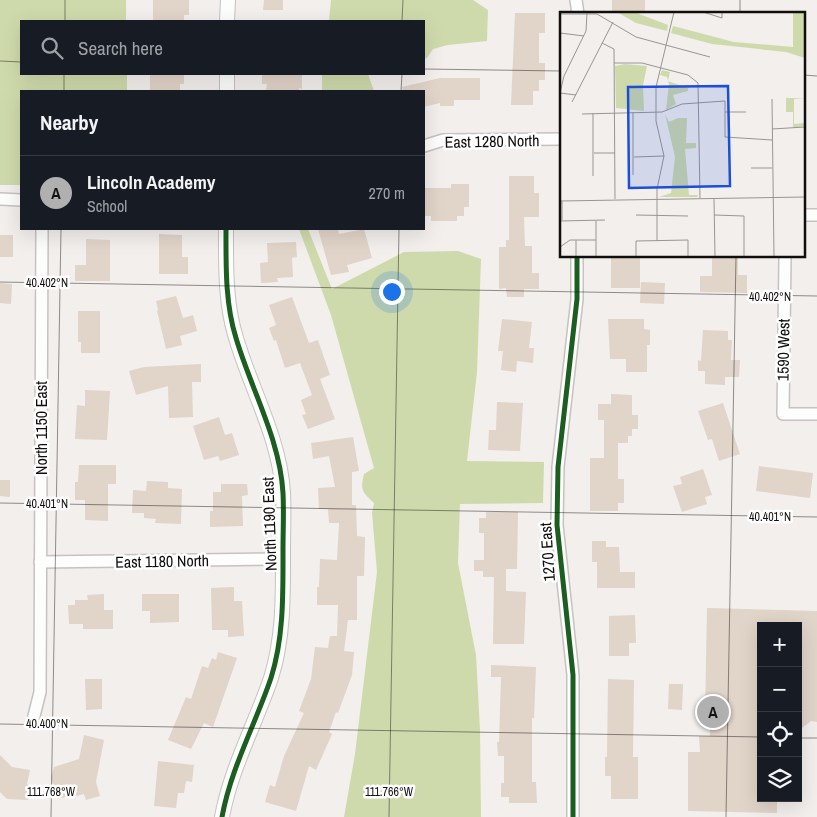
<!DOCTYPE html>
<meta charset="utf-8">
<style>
:root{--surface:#171b24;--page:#242831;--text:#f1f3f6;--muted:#9ea1a6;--line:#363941;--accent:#b0b0b0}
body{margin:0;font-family:"Archivo Narrow",sans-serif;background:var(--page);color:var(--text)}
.controls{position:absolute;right:15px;bottom:15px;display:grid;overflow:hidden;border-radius:0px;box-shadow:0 5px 20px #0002}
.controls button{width:45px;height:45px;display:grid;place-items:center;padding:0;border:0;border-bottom:1px solid var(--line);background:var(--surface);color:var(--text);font:25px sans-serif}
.you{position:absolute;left:391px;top:291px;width:18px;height:18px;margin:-12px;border:4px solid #fff;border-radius:50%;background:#1a73e8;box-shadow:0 0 0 8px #1a73e833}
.badge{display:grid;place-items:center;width:32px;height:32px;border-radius:50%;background:var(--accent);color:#111;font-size:16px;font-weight:700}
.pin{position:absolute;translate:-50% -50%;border:2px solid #fff;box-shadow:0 1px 5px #0006}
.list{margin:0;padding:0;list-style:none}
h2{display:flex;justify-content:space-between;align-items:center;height:65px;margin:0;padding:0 20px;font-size:21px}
h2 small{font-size:16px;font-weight:400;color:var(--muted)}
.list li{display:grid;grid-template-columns:32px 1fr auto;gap:15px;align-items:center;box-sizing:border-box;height:75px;padding:0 20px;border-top:1px solid var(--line)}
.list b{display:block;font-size:19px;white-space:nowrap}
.list p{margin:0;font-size:16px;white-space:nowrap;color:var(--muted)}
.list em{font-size:16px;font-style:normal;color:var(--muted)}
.icon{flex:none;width:28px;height:28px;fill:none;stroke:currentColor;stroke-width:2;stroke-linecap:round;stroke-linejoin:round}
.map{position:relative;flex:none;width:817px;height:817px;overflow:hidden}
.search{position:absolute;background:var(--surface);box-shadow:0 5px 20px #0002;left:20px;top:20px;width:405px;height:55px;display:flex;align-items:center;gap:12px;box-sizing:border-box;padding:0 18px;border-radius:0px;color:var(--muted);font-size:19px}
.panel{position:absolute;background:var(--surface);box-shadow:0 5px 20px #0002;left:20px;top:90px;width:405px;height:140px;border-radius:0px}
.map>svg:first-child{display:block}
.green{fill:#cfdaac}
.building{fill:#e1d4c9}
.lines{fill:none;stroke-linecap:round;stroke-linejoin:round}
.minor-casing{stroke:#c6c2c1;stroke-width:14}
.tertiary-casing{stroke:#c6c2c1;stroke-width:16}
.minor{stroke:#fdfdfc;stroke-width:11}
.tertiary{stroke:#fdfdfc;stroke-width:14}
.cycleway-casing{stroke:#fff;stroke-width:8}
.cycleway{stroke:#1b5e20;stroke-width:5}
.ticks{fill:none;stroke:#110f0d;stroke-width:1;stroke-opacity:0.45}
.labels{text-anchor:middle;stroke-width:5;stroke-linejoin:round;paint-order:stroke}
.street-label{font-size:16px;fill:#110f0d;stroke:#fff}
.inset-road{fill:none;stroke:#999593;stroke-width:1}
.view{fill:#1d4ed8;fill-opacity:0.15;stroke:#1d4ed8;stroke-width:2.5}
.inset-edge{fill:none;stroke:#110f0d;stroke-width:2.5}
.ticks-label{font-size:12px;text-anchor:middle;fill:#110f0d;stroke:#fff;stroke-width:5;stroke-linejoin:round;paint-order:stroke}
</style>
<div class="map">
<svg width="817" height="817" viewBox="0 0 817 817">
<rect width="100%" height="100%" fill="#f3efed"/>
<g class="green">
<polygon points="0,0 126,0 126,21 21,21 21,74 127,74 127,91 21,91 21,185 0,185"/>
<polygon points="331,0 473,0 488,10 487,41 448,45 433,49 427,58 424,59 424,21 329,21"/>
<polygon points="322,74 368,74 374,91 322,91"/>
<path d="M299,229H308L332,289L404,252L458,251L481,259L477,372L467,461L544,462L543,503L460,504L458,563L476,655L480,730L481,817H344L355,754L377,572L372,513L374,503C362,492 360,490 364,474L374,468L331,315Z"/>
</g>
<g class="building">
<polygon points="153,0 189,0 189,15 184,15 184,21 153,21"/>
<polygon points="264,0 283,0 283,10 263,10"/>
<rect x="612" y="0" width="33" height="14"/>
<polygon points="515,13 545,13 545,33 539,33 539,63 545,63 545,80 539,80 539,91 533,91 533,105 511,105"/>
<polygon points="150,74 184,74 184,84 180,84 180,91 150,91"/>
<polygon points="262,74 302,74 302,89 299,88 299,91 266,91 267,84 262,84"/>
<polygon points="440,78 480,78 480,100 454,100 454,106 440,106 440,103 424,107 424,91 403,91 402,87"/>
<polygon points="509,176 534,176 534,193 539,193 539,217 524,217 525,246 532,246 532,273 539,273 539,289 524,289 524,297 507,297 506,288 499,289 499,247 506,247 506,240 509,240"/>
<polygon points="451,184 469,184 469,207 464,207 464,216 457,216 457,221 431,221 431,216 424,216 424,188 451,188"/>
<polygon points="318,229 338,229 339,234 364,229 372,258 347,265 349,272 331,275"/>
<polygon points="159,234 182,235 182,257 188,257 188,274 159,274"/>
<rect x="0" y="235" width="13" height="22"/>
<polygon points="86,239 110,240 110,281 75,281 75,265 86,265"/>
<polygon points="296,242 297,257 292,258 293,277 277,278 278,282 261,283 260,263 268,262 267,243"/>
<polygon points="611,256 634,256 634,258 640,258 640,288 611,288"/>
<polygon points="712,256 738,256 738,275 747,275 747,293 700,292 700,276 712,276"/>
<polygon points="641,282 665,283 664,304 640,303"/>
<polygon points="0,283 12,284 11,304 0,303"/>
<polygon points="176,296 183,318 193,315 197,331 180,336 182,345 166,349 157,311 158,310 156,301"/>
<polygon points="292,297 309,343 318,340 330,375 320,379 335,419 308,429 302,415 306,414 301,400 312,395 300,363 285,368 276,340 274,341 269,328 276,325 269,305"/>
<polygon points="78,311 100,311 100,353 81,353 81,342 78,342"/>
<polygon points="502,319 532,322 529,348 534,348 533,363 517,361 516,372 501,370 503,351 498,351"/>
<polygon points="608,319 644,319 644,329 650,330 650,345 647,345 647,372 626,372 626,359 610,359"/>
<polygon points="703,330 728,331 728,340 732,340 731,360 740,360 739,377 725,377 725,385 705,384 705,371 698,371 698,360 701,361"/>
<polygon points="201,364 201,382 192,382 193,417 169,418 168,386 136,395 129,371 144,367"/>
<polygon points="85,390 110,391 107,440 75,439 77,405 85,406"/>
<polygon points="611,394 632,395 632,415 638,415 638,429 632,429 632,436 628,436 628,443 618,443 618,479 624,479 624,503 618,503 618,511 590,511 590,458 604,458 604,420 598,420 598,404 611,404"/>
<polygon points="497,402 523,403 520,451 488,450 489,430 496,430"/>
<polygon points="723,403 740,454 719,461 712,439 708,440 698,411"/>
<polygon points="219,417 225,435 232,433 239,455 220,461 218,456 204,460 193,426"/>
<polygon points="353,437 359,471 352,472 352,505 356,505 357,536 365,537 364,576 357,576 357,620 348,620 344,651 354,652 352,675 338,713 336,712 329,732 332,734 316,770 309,766 296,811 265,802 270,785 275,787 284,756 304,713 299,711 311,679 315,647 328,648 330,636 337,636 338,605 317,605 317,587 319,587 320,559 337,560 339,523 329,523 328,509 319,509 318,488 335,487 329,456 313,459 311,443"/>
<polygon points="79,465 116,465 116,484 108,484 108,521 85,520 85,500 75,500 75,482 78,482"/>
<polygon points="759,466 813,473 810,498 756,491"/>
<polygon points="703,469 712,495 705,497 707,504 682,512 673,486 682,484 680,477"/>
<polygon points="0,480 10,480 10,497 0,496"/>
<polygon points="147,481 168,482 168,488 182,489 181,524 155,523 156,519 144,518 144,513 132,513 133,490 146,491"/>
<polygon points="221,484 247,484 248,495 242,496 243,526 210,527 210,511 213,511 213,492 221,492"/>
<polygon points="486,512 518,512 517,569 506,569 506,591 526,592 524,644 493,644 494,577 483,577 483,571 474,571 474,560 484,560 484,533 479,533 479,518 486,518"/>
<polygon points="592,541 606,541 606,547 619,547 620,572 635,572 635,588 597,588 597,562 592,562"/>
<polygon points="234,587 234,601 242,601 244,636 228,637 228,630 212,630 211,588"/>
<polygon points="104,594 104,610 113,610 113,629 83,629 83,624 69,624 68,605 75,605 75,600 88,600 87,595"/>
<polygon points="142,594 179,594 179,622 150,623 150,611 142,611"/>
<polygon points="707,608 817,611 817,722 811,721 798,731 798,626 761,626 761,798 777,798 777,813 688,811 688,752 700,752 699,736 710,736 709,713 705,713"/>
<polygon points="635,615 636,643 629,643 629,656 609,656 609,616"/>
<polygon points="218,652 237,658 213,727 204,723 191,749 168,740 186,697 191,699 202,666 208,668 212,658 216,660"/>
<polygon points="491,665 536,667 534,718 532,718 532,782 536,782 537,803 509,803 509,797 501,797 501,783 504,783 504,756 498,756 497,742 499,742 501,677 491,677"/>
<polygon points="85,679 102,679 102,709 86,710"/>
<polygon points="608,679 634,680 633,757 638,757 638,799 611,799 611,776 605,776 605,757 607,757"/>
<polygon points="669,684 683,684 682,710 668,709"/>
<polygon points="84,735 104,740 96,782 100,796 86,800 84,794 73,797 69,796 58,799 51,778 54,767 79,759"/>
<polygon points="0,755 12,767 30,770 27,784 31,787 28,800 7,799 0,792"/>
<polygon points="158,761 194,765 192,782 186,781 184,793 178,793 176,808 154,806"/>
</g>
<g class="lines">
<g class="minor-casing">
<g id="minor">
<polyline points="576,0 578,14"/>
<polyline points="424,146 443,140 561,139"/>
<polyline points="0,199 21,200"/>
<polyline points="803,215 817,215"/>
<polyline points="785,256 783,414 817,414"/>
<polyline points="40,562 283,559"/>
<polyline points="34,716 40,692 42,229"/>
<polyline points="573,817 573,675 557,525 558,467 577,299 577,256"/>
</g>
</g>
<g class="tertiary-casing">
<g id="tertiary">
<polyline points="227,21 228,0"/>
<polyline points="227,91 227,74"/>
<path d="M222,817C231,768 255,725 271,678C284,637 283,593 283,550C283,531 284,512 283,493C280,439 251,389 236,338C225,303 226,265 226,229"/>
</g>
</g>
<use href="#minor" class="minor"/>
<use href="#tertiary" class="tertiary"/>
<g class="cycleway-casing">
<g id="cycleway">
<path d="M222,817C231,768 255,725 271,678C284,637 283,593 283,550C283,531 284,512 283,493C280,439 251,389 236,338C225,303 226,265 226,229"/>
<polyline points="573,817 573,675 557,525 558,467 577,299 577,256"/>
</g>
</g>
<use href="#cycleway" class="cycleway"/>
</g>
<path class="ticks" d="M740,14V0M65,21V0M402,21L403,0M0,61L21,62M424,69L561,71M803,75L817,76M64,91V74M401,91L402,74M0,282L817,296M0,503L817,517M0,724L761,737M798,738H817M51,817L61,229M389,817L399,229M726,817L736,256"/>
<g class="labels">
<g class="street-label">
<text transform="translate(492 141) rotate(-1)" y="6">East 1280 North</text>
<text transform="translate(783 350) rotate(-89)" y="6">1590 West</text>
<text transform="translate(41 428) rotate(-90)" y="6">North 1150 East</text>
<text transform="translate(269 524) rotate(-92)" y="6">North 1190 East</text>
<text transform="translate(547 552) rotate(-94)" y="6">1270 East</text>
<text transform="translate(162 561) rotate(-1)" y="6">East 1180 North</text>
</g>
</g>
<g transform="translate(560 12)">
<rect width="245" height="245" fill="#f3efed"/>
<path d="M57,0H74L108,13L107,19L76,11ZM233,0H245V46L226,40L152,32L111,21L113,14L174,30L233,35ZM65,52L87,54L83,73L84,99L56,96L55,54ZM102,58L110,60L108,69L128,76V79L113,83L116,92L106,98L109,72L107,65L100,63ZM226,86H245L234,87V112L244,111L245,91V114L233,116V100H226ZM105,102L109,110L118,106H127L126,131H136V136L125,137L129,183H138L137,185H99L111,181L115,145Z" fill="#cfdaac"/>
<path class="inset-road" d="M143,0L162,6V0M0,2H37L76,25L150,45M0,21L24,24M42,31L54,37L55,187M54,51H82L128,63L138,71L140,186M0,81L4,64L26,19L27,1M0,81L16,83M212,87L214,245M12,90L53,10M73,100V163M165,100H186M33,101V164M22,102L102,100L122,92L165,89V125L212,128M212,117L245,115M34,141H55M74,145L104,144M191,156H212M154,187L155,245M0,189L245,185M2,189V208M76,203L128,204M154,203L184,204V245M0,209L45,208M36,209V245M16,228V245M97,229V177L104,144L96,109V75L114,0M0,235L10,228H36M76,245V229L128,228V245"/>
<path class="view" d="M168,74L170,174L69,176L68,75Z"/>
<rect width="245" height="245" class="inset-edge"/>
</g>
<g class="ticks-label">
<text x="47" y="287">40.402°N</text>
<text x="770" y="301">40.402°N</text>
<text x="47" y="508">40.401°N</text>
<text x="770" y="521">40.401°N</text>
<text x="47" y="728">40.400°N</text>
<text x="51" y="796">111.768°W</text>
<text x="389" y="796">111.766°W</text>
</g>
</svg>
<div class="controls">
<button>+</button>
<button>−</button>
<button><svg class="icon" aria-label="locate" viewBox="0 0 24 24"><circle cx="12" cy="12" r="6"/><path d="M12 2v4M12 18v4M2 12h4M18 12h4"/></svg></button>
<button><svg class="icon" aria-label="layers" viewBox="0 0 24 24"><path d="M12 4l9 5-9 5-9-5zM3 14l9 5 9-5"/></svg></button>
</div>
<div class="you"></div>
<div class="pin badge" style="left:713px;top:712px">A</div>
<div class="search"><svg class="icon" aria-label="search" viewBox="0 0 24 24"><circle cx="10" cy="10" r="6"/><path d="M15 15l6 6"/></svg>Search here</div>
<section class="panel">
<h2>Nearby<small></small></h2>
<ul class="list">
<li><span class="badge">A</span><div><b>Lincoln Academy</b><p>School</p></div><em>270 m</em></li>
</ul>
</section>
</div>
